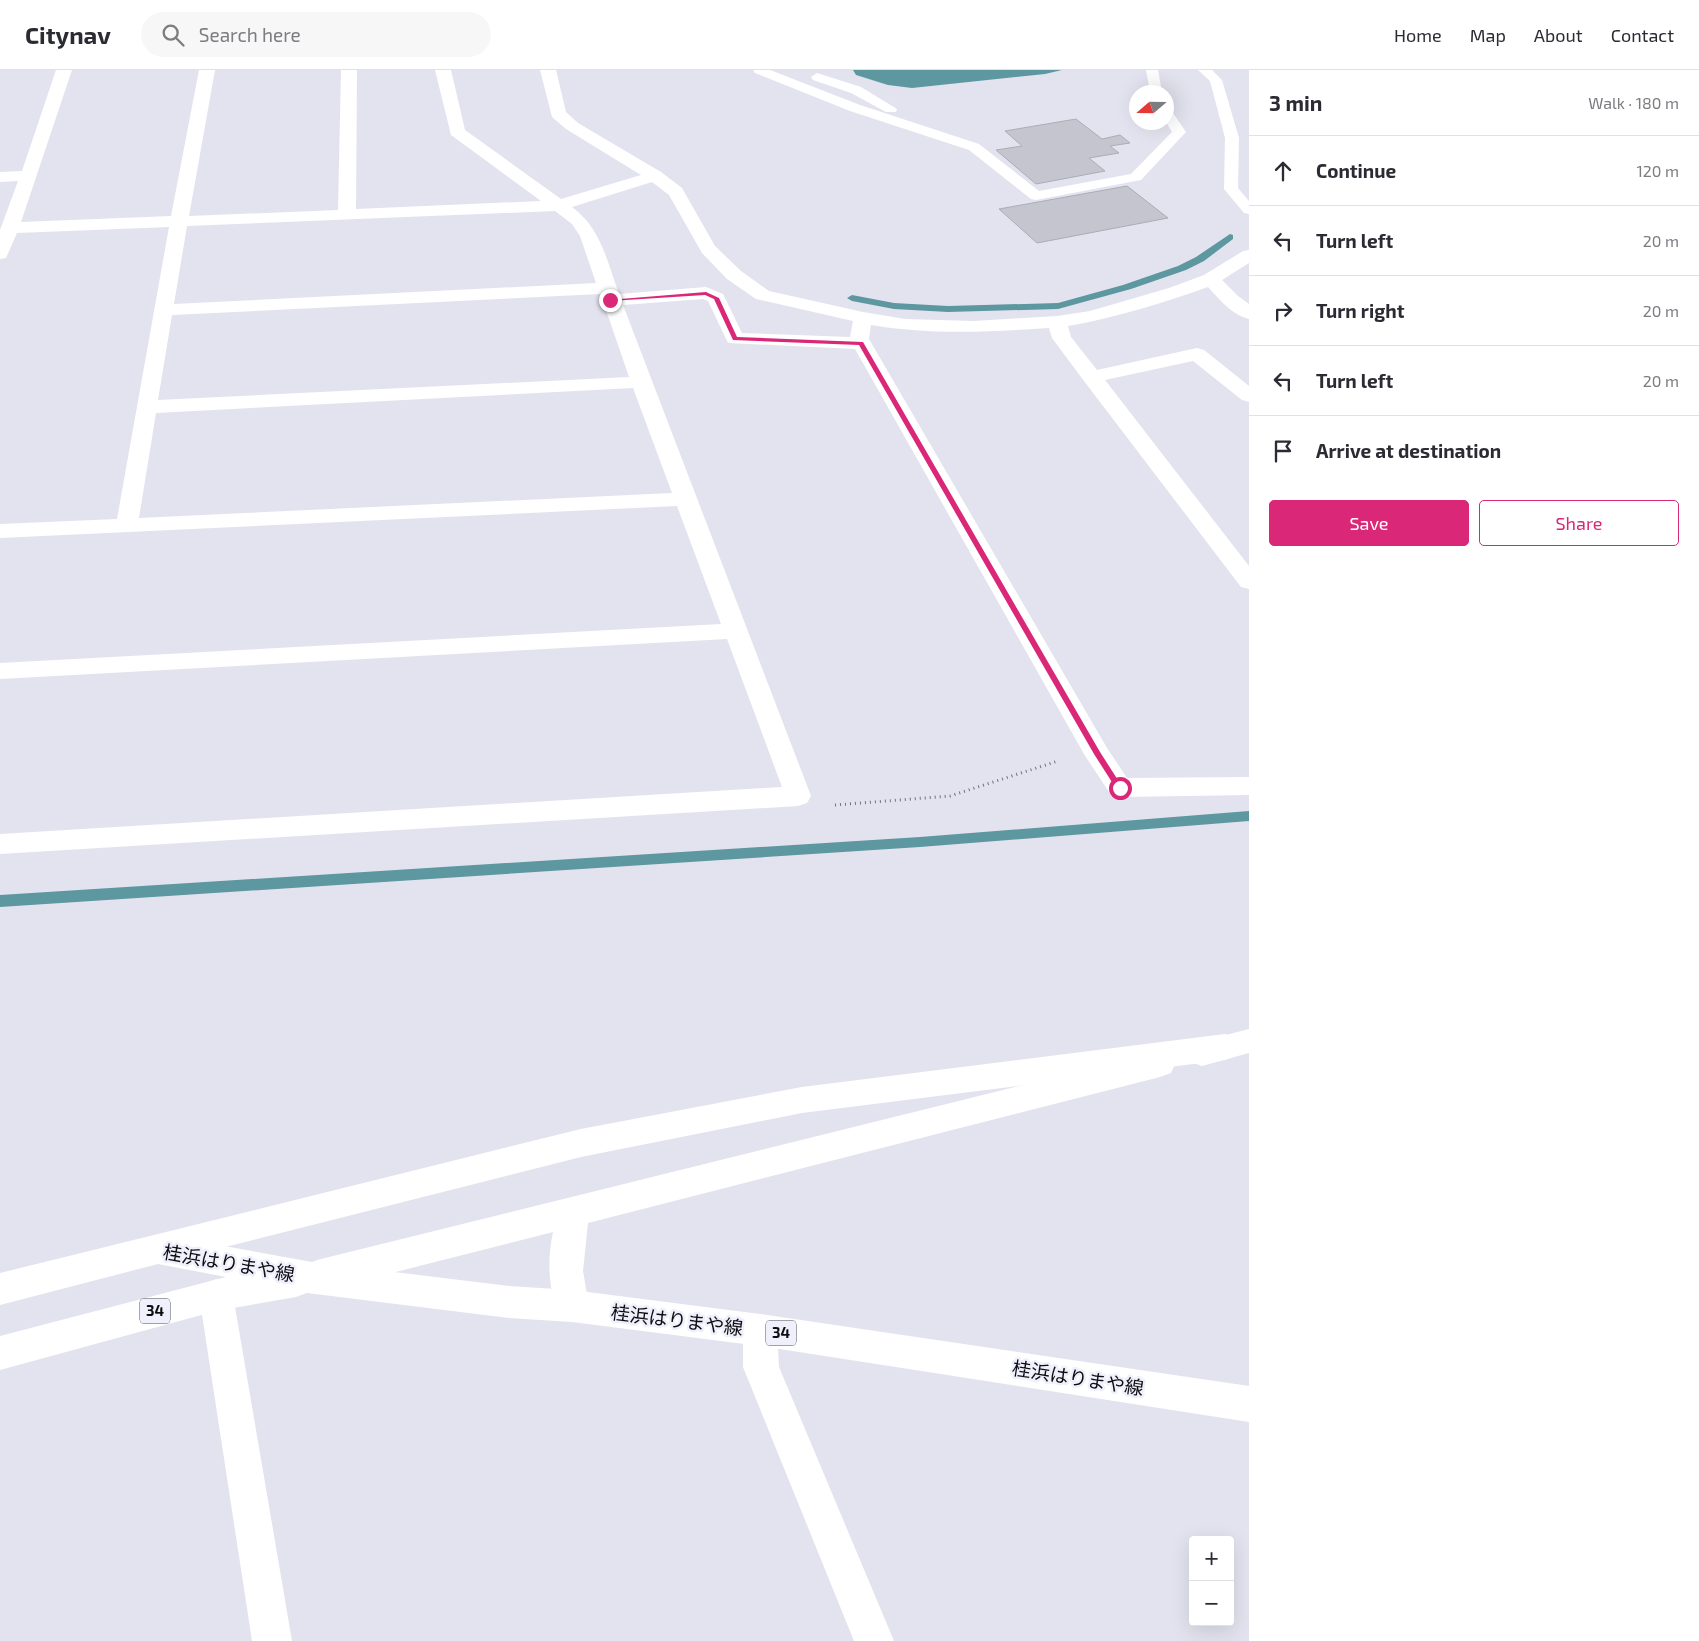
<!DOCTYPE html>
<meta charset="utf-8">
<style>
:root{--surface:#fff;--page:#f7f7f7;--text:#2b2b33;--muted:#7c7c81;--line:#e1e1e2;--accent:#db2777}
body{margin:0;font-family:"Exo 2","Noto Sans JP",sans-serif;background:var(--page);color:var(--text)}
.controls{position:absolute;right:15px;bottom:15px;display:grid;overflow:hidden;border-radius:5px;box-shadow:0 5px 20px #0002}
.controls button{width:45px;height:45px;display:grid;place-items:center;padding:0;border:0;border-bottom:1px solid var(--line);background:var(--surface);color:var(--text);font:25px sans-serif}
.compass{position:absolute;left:1129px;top:15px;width:45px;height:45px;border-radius:50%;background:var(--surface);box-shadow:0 5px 20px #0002;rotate:250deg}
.stop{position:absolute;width:15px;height:15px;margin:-11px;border:4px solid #db2777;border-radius:50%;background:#fff}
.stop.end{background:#db2777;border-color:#fff;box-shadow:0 1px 5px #0008}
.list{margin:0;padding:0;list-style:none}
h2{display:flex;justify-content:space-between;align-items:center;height:65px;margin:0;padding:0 20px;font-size:21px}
h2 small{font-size:16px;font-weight:400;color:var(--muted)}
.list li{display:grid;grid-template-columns:32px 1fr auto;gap:15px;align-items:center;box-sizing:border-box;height:70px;padding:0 20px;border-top:1px solid var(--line)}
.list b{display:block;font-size:19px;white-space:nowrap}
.list em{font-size:16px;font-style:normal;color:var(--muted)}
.actions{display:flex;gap:10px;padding:15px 20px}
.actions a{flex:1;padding:11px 0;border:1px solid var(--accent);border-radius:5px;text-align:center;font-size:18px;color:var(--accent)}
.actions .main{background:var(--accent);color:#fff}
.icon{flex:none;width:28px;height:28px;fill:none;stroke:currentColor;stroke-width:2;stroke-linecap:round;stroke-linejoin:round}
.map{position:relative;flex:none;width:1249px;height:1571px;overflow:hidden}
header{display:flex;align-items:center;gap:30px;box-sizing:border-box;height:70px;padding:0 25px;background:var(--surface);border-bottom:1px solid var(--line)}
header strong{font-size:24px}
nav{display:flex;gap:28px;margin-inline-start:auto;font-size:18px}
.search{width:350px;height:45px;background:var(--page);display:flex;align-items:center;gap:12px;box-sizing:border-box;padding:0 18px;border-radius:28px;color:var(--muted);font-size:19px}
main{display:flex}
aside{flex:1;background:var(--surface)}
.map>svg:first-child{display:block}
.water{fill:#5d97a0}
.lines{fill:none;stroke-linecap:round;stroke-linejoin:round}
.stream{fill:#5d97a0;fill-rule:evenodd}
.building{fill:#c5c5d0;stroke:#acacb7}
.path{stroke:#73737b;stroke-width:3;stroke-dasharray:1 4;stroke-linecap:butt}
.service{fill:#fff;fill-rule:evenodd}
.minor{fill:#fff;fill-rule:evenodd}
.tertiary{fill:#fff;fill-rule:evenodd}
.primary{fill:#fff;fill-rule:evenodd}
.route{fill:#db2777}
.labels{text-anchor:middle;stroke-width:5;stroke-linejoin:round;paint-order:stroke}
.shield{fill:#f0f0fc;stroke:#515158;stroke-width:1}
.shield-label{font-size:15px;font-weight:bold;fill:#0d0d11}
.near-street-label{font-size:19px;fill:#0d0d11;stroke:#f0f0fc}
</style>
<header>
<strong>Citynav</strong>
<div class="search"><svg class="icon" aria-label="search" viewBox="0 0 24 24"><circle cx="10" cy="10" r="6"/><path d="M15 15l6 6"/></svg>Search here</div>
<nav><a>Home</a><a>Map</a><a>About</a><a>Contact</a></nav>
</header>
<main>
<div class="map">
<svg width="1249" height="1571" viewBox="0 0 1249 1571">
<rect width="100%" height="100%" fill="#e3e3ef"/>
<polygon class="water" points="853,0 1062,0 1045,4 912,18 888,15 856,5"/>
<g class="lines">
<g class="stream">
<polygon points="1230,164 1233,165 1233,169 1204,191 1186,200 1131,219 1058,239 948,242 894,239 852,231 847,228 852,225 894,233 948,236 1058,233 1123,215 1178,196 1196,187"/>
<polygon points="1249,741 1249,751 920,777 0,837 0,825 920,767"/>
</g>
</g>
<g class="building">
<polygon points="1076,49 1102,69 1120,65 1130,73 1110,76 1119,83 1089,88 1105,101 1036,114 996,80 1022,76 1005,61"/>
<polygon points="1127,116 1168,148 1037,173 999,139"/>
</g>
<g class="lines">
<polyline class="path" points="835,735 950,726 1058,691"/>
<g class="service">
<polygon points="753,0 770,0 860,35 979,74 1039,121 1131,104 1172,62 1166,52 1166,39 1171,40 1186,62 1141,110 1036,130 1031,129 969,80 850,41 755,3"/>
<polygon points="1146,0 1158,0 1162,22 1150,22"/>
<polygon points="1198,0 1212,0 1222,10 1239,68 1238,118 1249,131 1249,144 1244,143 1224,119 1225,68 1210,11"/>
<polygon points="817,3 861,17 897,39 896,42 886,42 851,23 813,10 811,7"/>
</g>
<g class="minor">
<path d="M56,0H72L21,152L171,146L199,0H215L189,146L338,140L341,0H357L356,139L541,131L451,65L435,0H451L465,60L561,129L641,105L566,59L552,47L540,0H556L566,42L578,53L661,102L682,118L715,176L741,201L769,221L863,242L905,249L974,251L1057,246L1090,241L1169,218L1204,205L1243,181L1249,180V193L1222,210L1238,226L1249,234V249C1232,245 1219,229 1208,217C1163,233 1115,248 1068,256L1071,267L1097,300L1197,278L1204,280L1249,316V332L1242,330L1193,291L1105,310L1249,496V519L1241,517L1084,311L1052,268L1049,258C989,262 931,265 871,255L869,269L1107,678L1127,708L1249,707V725L1120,727L1111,725L1084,684L855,279L728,273L708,231L703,229L623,235L811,726L807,733L798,736L0,784V764L782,717L727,569L0,609V593L721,554L677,436L0,468V454L117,449L169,157L17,163L6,188L0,189V160L18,111L0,112V102L22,101ZM652,112L669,125L702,183L727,209L756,229L853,251L850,267L742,263L723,224L706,217L619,224C607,191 601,158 572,137ZM555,141L572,154L580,166L596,213L174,234L187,156ZM600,224L601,230L604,234L629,307L158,330L172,245ZM633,318L672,423L139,448L156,343Z"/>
<polygon points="1249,959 1249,983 1202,996 1191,992 1187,983 1191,974"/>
<path d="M1160,981L1171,985L1175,994L1171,1003L1160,1007L588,1153L583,1201L589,1236L584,1247L572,1252L560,1247C548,1221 547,1190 553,1162L317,1222L305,1217L300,1206L305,1195L317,1190Z"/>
<polygon points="216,1209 228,1214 233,1225 292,1571 252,1571 199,1225 204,1214"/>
<polygon points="760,1244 772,1248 777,1260 779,1297 894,1571 854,1571 743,1297 743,1260 748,1248"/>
</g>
<polygon class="tertiary" points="1225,964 1236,968 1240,977 1236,986 1225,990 802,1043 581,1087 158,1194 146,1190 141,1179 146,1168 158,1164 581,1059 802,1017"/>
<polygon class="primary" points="158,1164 312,1192 509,1216 572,1220 760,1244 1249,1316 1249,1352 760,1276 572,1252 509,1248 307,1223 296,1227 216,1241 0,1300 0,1266 226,1207 158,1194 0,1235 0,1203"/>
</g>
<polygon class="route" points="706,222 719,228 737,267 863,272 1100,682 1123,718 1122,720 1117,720 1094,684 859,275 733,270 714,229 705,225 610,231 608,230"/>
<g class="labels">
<g class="shield">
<rect x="140" y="1228.5" width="30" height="25" rx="4"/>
<rect x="766" y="1250.5" width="30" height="25" rx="4"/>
</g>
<g class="shield-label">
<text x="155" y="1246">34</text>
<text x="781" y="1268">34</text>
</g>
<g class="near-street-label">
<text transform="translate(229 1193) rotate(10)" y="7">桂浜はりまや線</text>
<text transform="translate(677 1250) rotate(7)" y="7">桂浜はりまや線</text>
<text transform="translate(1078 1308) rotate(9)" y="7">桂浜はりまや線</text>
</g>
</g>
</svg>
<div class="controls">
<button>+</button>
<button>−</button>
</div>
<svg class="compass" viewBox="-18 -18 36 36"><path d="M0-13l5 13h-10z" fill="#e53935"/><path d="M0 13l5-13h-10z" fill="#7c7c81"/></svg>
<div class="stop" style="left:1120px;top:718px"></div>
<div class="stop end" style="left:610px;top:230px"></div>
</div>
<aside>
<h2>3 min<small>Walk · 180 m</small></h2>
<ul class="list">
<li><svg class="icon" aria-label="ahead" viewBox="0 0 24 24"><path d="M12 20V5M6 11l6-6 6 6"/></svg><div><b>Continue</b></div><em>120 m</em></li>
<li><svg class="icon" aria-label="left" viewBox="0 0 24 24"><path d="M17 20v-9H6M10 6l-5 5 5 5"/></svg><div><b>Turn left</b></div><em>20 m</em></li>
<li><svg class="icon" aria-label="right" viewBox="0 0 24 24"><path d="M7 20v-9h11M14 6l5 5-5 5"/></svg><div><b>Turn right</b></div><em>20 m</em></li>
<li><svg class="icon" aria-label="left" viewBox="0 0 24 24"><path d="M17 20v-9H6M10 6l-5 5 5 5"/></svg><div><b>Turn left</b></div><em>20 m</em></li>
<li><svg class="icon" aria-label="arrive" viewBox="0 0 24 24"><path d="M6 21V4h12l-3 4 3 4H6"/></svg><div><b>Arrive at destination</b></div></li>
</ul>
<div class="actions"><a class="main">Save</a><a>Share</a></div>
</aside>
</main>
